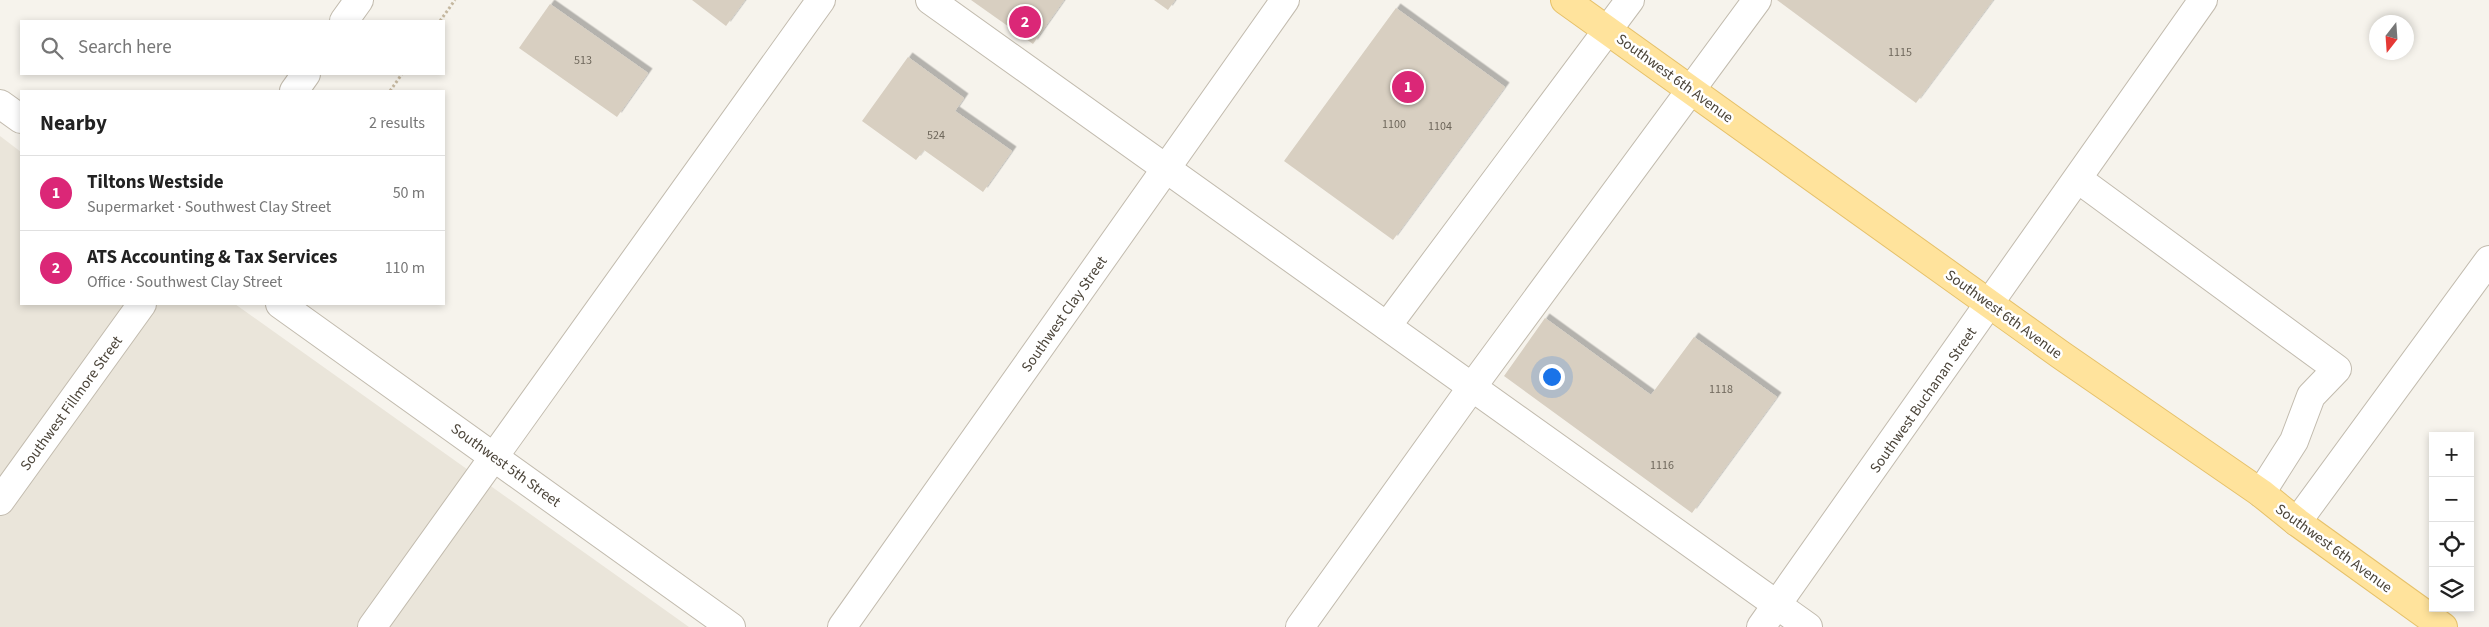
<!DOCTYPE html>
<meta charset="utf-8">
<style>
:root{--surface:#fff;--page:#f2f2f2;--text:#222;--muted:#767676;--line:#e0e0e0;--accent:#db2777}
body{margin:0;font-family:"Source Sans 3",sans-serif;background:var(--page);color:var(--text)}
.controls{position:absolute;right:15px;bottom:15px;display:grid;overflow:hidden;border-radius:0px;box-shadow:0 2px 8px #0003}
.controls button{width:45px;height:45px;display:grid;place-items:center;padding:0;border:0;border-bottom:1px solid var(--line);background:var(--surface);color:var(--text);font:25px sans-serif}
.compass{position:absolute;left:2369px;top:15px;width:45px;height:45px;border-radius:50%;background:var(--surface);box-shadow:0 2px 8px #0003;rotate:197deg}
.you{position:absolute;left:1551px;top:376px;width:18px;height:18px;margin:-12px;border:4px solid #fff;border-radius:50%;background:#1a73e8;box-shadow:0 0 0 8px #1a73e833}
.badge{display:grid;place-items:center;width:32px;height:32px;border-radius:50%;background:var(--accent);color:#fff;font-size:16px;font-weight:700}
.pin{position:absolute;translate:-50% -50%;border:2px solid #fff;box-shadow:0 1px 5px #0006}
.list{margin:0;padding:0;list-style:none}
h2{display:flex;justify-content:space-between;align-items:center;height:65px;margin:0;padding:0 20px;font-size:21px}
h2 small{font-size:16px;font-weight:400;color:var(--muted)}
.list li{display:grid;grid-template-columns:32px 1fr auto;gap:15px;align-items:center;box-sizing:border-box;height:75px;padding:0 20px;border-top:1px solid var(--line)}
.list b{display:block;font-size:19px;white-space:nowrap}
.list p{margin:0;font-size:16px;white-space:nowrap;color:var(--muted)}
.list em{font-size:16px;font-style:normal;color:var(--muted)}
.icon{flex:none;width:28px;height:28px;fill:none;stroke:currentColor;stroke-width:2;stroke-linecap:round;stroke-linejoin:round}
.map{position:relative;flex:none;width:2489px;height:627px;overflow:hidden}
.search{position:absolute;background:var(--surface);box-shadow:0 2px 8px #0003;left:20px;top:20px;width:425px;height:55px;display:flex;align-items:center;gap:12px;box-sizing:border-box;padding:0 18px;border-radius:0px;color:var(--muted);font-size:19px}
.panel{position:absolute;background:var(--surface);box-shadow:0 2px 8px #0003;left:20px;top:90px;width:425px;height:215px;border-radius:0px}
.map>svg:first-child{display:block}
.residential{fill:#eae5da}
.building{fill:#d8cfc1;filter:url(#shadow)}
.lines{fill:none;stroke-linecap:round;stroke-linejoin:round}
.minor-casing{stroke:#c2bbae;stroke-width:30}
.major-casing{stroke:#e6c16a;stroke-width:30}
.path{stroke:#c4b79f;stroke-width:3;stroke-dasharray:2.5 2.5;stroke-linecap:butt}
.minor{stroke:#fff;stroke-width:28}
.major{stroke:#ffe39c;stroke-width:28}
.labels{text-anchor:middle;stroke-width:5;stroke-linejoin:round;paint-order:stroke}
.number-label{font-size:12px;fill:#6e675b}
.street-label{font-size:15px;fill:#4b4439;stroke:#fff}
</style>
<div class="map">
<svg width="2489" height="627" viewBox="0 0 2489 627">
<defs>
<filter id="shadow"><feDropShadow dx="4.5" dy="-4.5" stdDeviation="0" flood-color="#0004"/></filter>
</defs>
<rect width="100%" height="100%" fill="#f6f3ec"/>
<polygon class="residential" points="0,136 21,152 21,304 235,304 689,627 0,627"/>
<g class="building">
<polygon points="692,0 745,0 726,26"/>
<polygon points="971,0 1064,0 1033,44"/>
<polygon points="1154,0 1175,0 1168,10"/>
<polygon points="1777,0 1993,0 1916,103"/>
<polygon points="550,4 648,73 617,117 519,48"/>
<polygon points="1396,8 1505,87 1393,240 1284,161"/>
<polygon points="908,57 964,98 955,111 1012,151 983,192 924,150 916,160 862,121"/>
<polygon points="1545,318 1651,395 1694,337 1777,397 1692,513 1504,376"/>
</g>
<g class="lines">
<g class="minor-casing">
<g id="minor">
<polyline points="930,0 1808,627"/>
<polyline points="344,21 359,0"/>
<polyline points="294,91 306,74"/>
<polyline points="0,104 21,119"/>
<polyline points="2078,179 2337,369 2311,396 2294,441 2261,493"/>
<polyline points="280,304 731,627"/>
<polyline points="1387,326 1630,0"/>
<polyline points="0,501 142,304"/>
<polyline points="2297,522 2489,260"/>
<polyline points="372,627 821,0"/>
<polyline points="842,627 1285,0"/>
<polyline points="1300,627 1472,387 1757,0"/>
<polyline points="1761,627 2203,0"/>
</g>
</g>
<g class="major-casing">
<polyline id="major" points="1565,0 2061,355 2261,493 2297,522 2443,627"/>
</g>
<g class="path">
<polyline points="440,21 455,0"/>
<polyline points="390,91 402,74"/>
</g>
<use href="#minor" class="minor"/>
<use href="#major" class="major"/>
</g>
<g class="labels">
<g class="number-label">
<text x="1900" y="56">1115</text>
<text x="583" y="64">513</text>
<text x="1394" y="128">1100</text>
<text x="1440" y="130">1104</text>
<text x="936" y="139">524</text>
<text x="1721" y="393">1118</text>
<text x="1662" y="469">1116</text>
</g>
<g class="street-label">
<text transform="translate(1675 78) rotate(36)" y="5">Southwest 6th Avenue</text>
<text transform="translate(1064 314) rotate(-55)" y="5">Southwest Clay Street</text>
<text transform="translate(2004 314) rotate(36)" y="5">Southwest 6th Avenue</text>
<text transform="translate(1923 400) rotate(-55)" y="5">Southwest Buchanan Street</text>
<text transform="translate(71 403) rotate(-54)" y="5">Southwest Fillmore Street</text>
<text transform="translate(506 465) rotate(36)" y="5">Southwest 5th Street</text>
<text transform="translate(2334 548) rotate(36)" y="5">Southwest 6th Avenue</text>
</g>
</g>
</svg>
<div class="controls">
<button>+</button>
<button>−</button>
<button><svg class="icon" aria-label="locate" viewBox="0 0 24 24"><circle cx="12" cy="12" r="6"/><path d="M12 2v4M12 18v4M2 12h4M18 12h4"/></svg></button>
<button><svg class="icon" aria-label="layers" viewBox="0 0 24 24"><path d="M12 4l9 5-9 5-9-5zM3 14l9 5 9-5"/></svg></button>
</div>
<svg class="compass" viewBox="-18 -18 36 36"><path d="M0-13l5 13h-10z" fill="#e53935"/><path d="M0 13l5-13h-10z" fill="#767676"/></svg>
<div class="you"></div>
<div class="pin badge" style="left:1408px;top:87px">1</div>
<div class="pin badge" style="left:1025px;top:22px">2</div>
<div class="search"><svg class="icon" aria-label="search" viewBox="0 0 24 24"><circle cx="10" cy="10" r="6"/><path d="M15 15l6 6"/></svg>Search here</div>
<section class="panel">
<h2>Nearby<small>2 results</small></h2>
<ul class="list">
<li><span class="badge">1</span><div><b>Tiltons Westside</b><p>Supermarket · Southwest Clay Street</p></div><em>50 m</em></li>
<li><span class="badge">2</span><div><b>ATS Accounting &amp; Tax Services</b><p>Office · Southwest Clay Street</p></div><em>110 m</em></li>
</ul>
</section>
</div>
